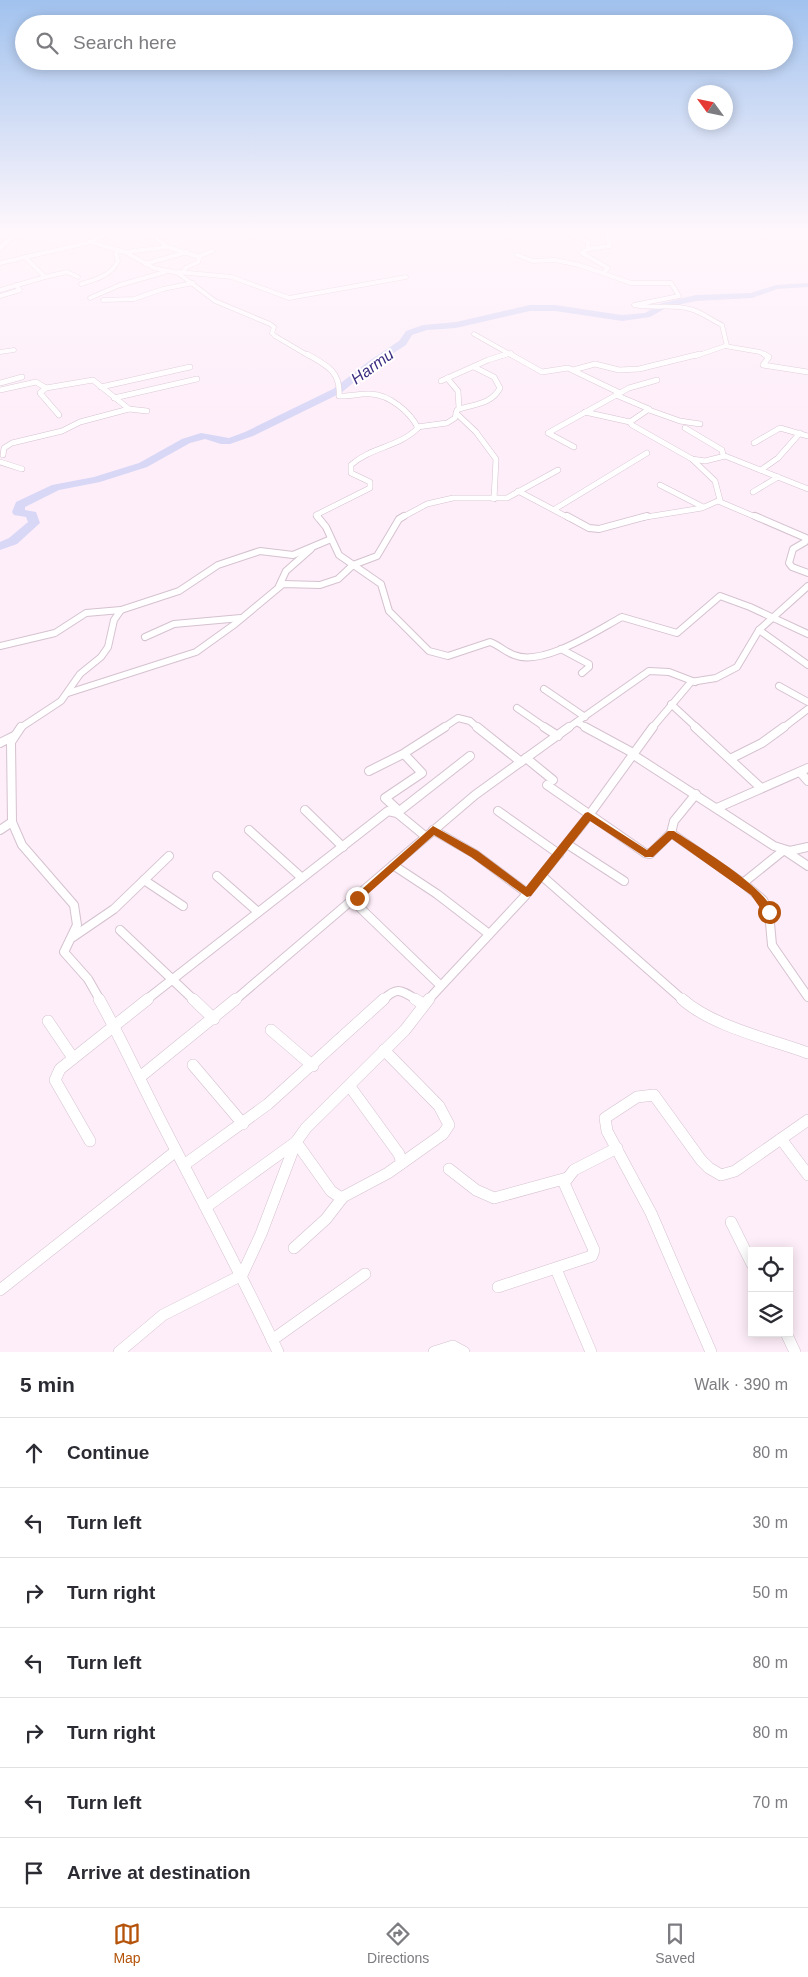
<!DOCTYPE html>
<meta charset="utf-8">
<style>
:root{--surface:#fff;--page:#f7f7f7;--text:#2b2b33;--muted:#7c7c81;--line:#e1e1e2;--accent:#b45309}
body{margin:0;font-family:Helvetica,sans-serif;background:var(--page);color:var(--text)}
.controls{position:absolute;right:15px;bottom:15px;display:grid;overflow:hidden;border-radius:0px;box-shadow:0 2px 12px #0003}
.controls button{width:45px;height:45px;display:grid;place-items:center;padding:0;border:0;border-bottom:1px solid var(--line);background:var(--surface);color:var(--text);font:25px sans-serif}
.compass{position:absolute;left:688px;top:85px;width:45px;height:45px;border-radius:50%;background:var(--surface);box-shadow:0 2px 12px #0003;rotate:303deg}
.stop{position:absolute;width:15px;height:15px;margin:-11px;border:4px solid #b45309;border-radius:50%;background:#fff}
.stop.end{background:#b45309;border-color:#fff;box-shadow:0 1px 5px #0008}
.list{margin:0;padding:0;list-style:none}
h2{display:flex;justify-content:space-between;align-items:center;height:65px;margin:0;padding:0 20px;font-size:21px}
h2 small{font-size:16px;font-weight:400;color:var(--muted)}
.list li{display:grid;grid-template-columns:32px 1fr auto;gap:15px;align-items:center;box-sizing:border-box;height:70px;padding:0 20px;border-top:1px solid var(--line)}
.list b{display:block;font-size:19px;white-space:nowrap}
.list em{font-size:16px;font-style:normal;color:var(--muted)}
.icon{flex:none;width:28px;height:28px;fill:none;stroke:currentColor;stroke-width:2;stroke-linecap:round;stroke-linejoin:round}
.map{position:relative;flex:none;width:808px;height:1352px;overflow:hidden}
.search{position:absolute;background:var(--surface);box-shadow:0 2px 12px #0003;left:15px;right:15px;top:15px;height:55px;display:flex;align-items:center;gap:12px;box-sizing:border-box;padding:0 18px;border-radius:28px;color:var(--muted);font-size:19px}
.sheet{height:555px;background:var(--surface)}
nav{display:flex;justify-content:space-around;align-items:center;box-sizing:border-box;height:70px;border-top:1px solid var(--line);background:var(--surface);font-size:14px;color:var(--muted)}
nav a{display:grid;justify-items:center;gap:2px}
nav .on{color:var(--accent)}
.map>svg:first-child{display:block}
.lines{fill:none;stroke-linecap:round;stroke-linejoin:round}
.river{fill:#d8d7f6;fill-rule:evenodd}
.minor-far4-casing{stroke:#d5c2cf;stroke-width:5}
.minor-far3-casing{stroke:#d5c2cf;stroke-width:6}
.minor-far2-casing{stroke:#d5c2cf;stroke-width:8}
.minor-far1-casing{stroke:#d5c2cf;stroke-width:10}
.minor-casing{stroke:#d5c2cf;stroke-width:12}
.tertiary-casing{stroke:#d5c2cf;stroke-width:6}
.minor-far4{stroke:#fff;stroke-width:4}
.minor-far3{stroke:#fff;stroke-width:5}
.minor-far2{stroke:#fff;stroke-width:6}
.minor-far1{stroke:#fff;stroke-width:8}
.minor{stroke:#fff;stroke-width:11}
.tertiary{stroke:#fff;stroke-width:5}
.route{fill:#b45309}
.labels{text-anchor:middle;stroke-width:4;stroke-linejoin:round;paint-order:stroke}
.far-water-label{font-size:16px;font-style:italic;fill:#3d2e81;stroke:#fff}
</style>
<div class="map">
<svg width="808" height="1352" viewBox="0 0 808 1352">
<rect width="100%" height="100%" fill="#feeef9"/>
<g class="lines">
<polygon class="river" points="808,283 808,287 777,289 752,298 696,301 668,307 650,317 622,321 555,311 530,311 456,328 427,330 412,335 406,345 375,365 341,393 253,436 230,444 221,444 205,439 190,443 147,467 100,482 59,490 25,507 25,510 36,512 40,523 17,544 0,550 0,542 9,538 28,522 26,517 14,515 12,512 16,502 52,485 94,477 139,463 182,439 201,433 229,438 245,432 333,389 369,361 399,341 406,331 423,325 456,322 530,305 555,305 622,315 645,313 662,303 696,295 751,293 776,285"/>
<g class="minor-far4-casing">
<g id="minor-far4">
<polyline points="139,230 157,236 157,239 168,247"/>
<polyline points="219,230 222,231"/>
<polyline points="564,230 588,242 588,249"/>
<polyline points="90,242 125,252 154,268 178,273 215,301 270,324 274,327 272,333 275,336 309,356"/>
<polyline points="125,252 168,247 199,257"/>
<path d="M517,255L533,261L555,260L579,265L631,283H671L679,296L634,305C652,309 672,304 690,309C702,312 711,320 722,325L727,346"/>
<polyline points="0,263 87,243 116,230"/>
<polyline points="145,264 187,252"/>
<polyline points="178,272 232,277 289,298 406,277"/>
<polyline points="184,272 185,268 198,262 200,256 212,251"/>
<polyline points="604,273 608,268 582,253 588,249 610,246 605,230"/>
<polyline points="45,277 67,272 78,277"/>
<path d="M81,284C95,280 112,275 118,261L116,254L118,250"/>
<polyline points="0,290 45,277 25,257"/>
<polyline points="0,296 20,290 16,285"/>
<polyline points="90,298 120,285 165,272"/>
<polyline points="103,300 134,299 163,289 193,283"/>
<polyline points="474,334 513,356"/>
<polyline points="0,352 14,350"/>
<polyline points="502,356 511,353"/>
<polyline points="696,356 725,346 760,352 766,356"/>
</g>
</g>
<g class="minor-far3-casing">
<g id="minor-far3">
<path d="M307,354C326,365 341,371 339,396C350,397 360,393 371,394C390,395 410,412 418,428C399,447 371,447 351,465V473L370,482V488L316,515L318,518"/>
<polyline points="510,354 542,372 568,368 620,393"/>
<polyline points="764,354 769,357 763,365 808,372"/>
<polyline points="573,370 595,364 619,370 639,369 700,354"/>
<polyline points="447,378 458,391 459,408"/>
<polyline points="441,381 488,360 507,354"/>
<polyline points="0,383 22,377"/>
<polyline points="101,387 190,367"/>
<polyline points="46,388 40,393 59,415"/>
<polyline points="0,390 36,382 46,388 93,380 129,409 147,411"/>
<polyline points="616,395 649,409 630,422 632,425 692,459 705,461 725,456 808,489"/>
<polyline points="114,398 197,379"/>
<polyline points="649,410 680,421 700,424"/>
<polyline points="585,412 630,422"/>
<polyline points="456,413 476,432 496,459 494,499"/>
<path d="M417,427L447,423L455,418L457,410C473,404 491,405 500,388L494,377L474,367"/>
<polyline points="685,428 722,450 723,455"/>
<polyline points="754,443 780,428 808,436"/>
<polyline points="574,447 548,433 629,388 657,380"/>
<polyline points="3,455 4,448 12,443 62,431 80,422 129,409"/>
<polyline points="0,462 22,469"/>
<polyline points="761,470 778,458 800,433"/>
<polyline points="660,485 703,507"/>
<polyline points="518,491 569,518"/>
<polyline points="753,492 778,477"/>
<polyline points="718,501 758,518"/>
<polyline points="555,509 647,453"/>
<polyline points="401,518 427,504 453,498 507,498 558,470"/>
<polyline points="640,518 702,508 720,500 715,481 692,459"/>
</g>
</g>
<g class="minor-far2-casing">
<g id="minor-far2">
<path d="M317,516L326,527L339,555L381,584L389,611L429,651L448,656L490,642C499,645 505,652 514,655C543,667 596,631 622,617L677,633L720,596L750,607L808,634"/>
<polyline points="567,516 589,528 599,529 647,516"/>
<polyline points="755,516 806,538 805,542 793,549 789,563 792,567 808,573"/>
<polyline points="279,586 286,571 311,549"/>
<polyline points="759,630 808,665"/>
<polyline points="145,637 174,624 241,618"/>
<polyline points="0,646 55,633 86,613 121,610"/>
<polyline points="561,649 589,664 589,667 582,673"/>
<polyline points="779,686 808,702"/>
<polyline points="544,689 585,717"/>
<polyline points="68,693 196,652 235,624 283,584 320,585 338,579 353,565 377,556 399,519 404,516"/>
<polyline points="671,704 697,728"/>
<polyline points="517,708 546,728"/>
<polyline points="577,722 587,728"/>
<polyline points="20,728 61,701 80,674 101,657 108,647 114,620 121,610 179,591 218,565 260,551 293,555 331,539"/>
<polyline points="443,728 458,718 470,721 478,728"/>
<polyline points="568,728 649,671 669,672 695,682"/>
<polyline points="652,728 691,682 716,678 737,667 759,630 808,586"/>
<polyline points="783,728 808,709"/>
</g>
</g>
<g class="minor-far1-casing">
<g id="minor-far1">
<polyline points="21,727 11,742 12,822 22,845 74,905 77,925 64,952 88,979 100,1000"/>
<polyline points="477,727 521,762"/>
<polyline points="544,727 558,736"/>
<polyline points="585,727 633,753"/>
<polyline points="695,727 760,787"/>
<polyline points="0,743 14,736"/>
<polyline points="632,754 774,846 790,851 808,847"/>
<polyline points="526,758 553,780"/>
<polyline points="730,759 762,743 784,727"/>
<polyline points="369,771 405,753"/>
<polyline points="800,772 808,781"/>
<polyline points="547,785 645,853 650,854 671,833"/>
<polyline points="696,794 674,821 671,833 743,883 763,900 769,912 772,945 808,997"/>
<polyline points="717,808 808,768"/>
<polyline points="305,810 343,847"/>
<polyline points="399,811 385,798 422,773 405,755 406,752 445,727"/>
<polyline points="498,811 559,854"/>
<polyline points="397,813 470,756"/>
<polyline points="0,830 12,822"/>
<polyline points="249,830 302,878"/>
<polyline points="433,830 475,854 527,893"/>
<polyline points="567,844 624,881"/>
<polyline points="393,865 437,894 489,934"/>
<polyline points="217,876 258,912"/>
<polyline points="542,876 683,1000"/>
<polyline points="144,880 183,906"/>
<polyline points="743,883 784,850 808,866"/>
<polyline points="353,901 440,985"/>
<polyline points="120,930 194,1000"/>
<polyline points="73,937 114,909 169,856"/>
<polyline points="146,1000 388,811 397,813 425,836"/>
<polyline points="235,1000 475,795 569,727"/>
<path d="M383,1000C397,986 401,990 417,1000"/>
<polyline points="428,1000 525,896 587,818 653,727"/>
</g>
</g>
<g class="minor-casing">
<g id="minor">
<path d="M99,999C123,1042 143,1087 166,1131C204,1205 243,1277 278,1352"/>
<polyline points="193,999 214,1019"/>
<polyline points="415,999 423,1004"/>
<path d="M682,999C712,1026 769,1039 808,1053"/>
<polyline points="48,1021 73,1058"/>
<polyline points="271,1030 313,1066"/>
<polyline points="193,1065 243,1124"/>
<polyline points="140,1077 236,999"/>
<polyline points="351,1088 399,1154 402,1163"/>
<polyline points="781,1139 808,1175"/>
<polyline points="90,1141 55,1080 60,1069 148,999"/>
<polyline points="184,1165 268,1104 384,999"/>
<polyline points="449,1169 476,1190 494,1198 567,1178"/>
<polyline points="206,1207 296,1142 331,1191 341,1198 388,1173 443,1134 449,1125 439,1106 384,1050"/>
<polyline points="731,1222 752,1264"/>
<polyline points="294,1248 326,1219 343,1197"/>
<polyline points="556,1269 591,1352"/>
<polyline points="498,1287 592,1256 594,1250 564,1183 574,1170 617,1148"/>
<polyline points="0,1290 176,1151"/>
<polyline points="786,1333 795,1352"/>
<polyline points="272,1340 365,1274"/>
<polyline points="119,1352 163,1315 242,1275 261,1234 296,1142 306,1128 405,1030 429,999"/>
<polyline points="434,1352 453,1346 464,1352"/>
<polyline points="711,1352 651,1213 607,1131 605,1118 637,1097 654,1095 701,1160 709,1168 721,1175 735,1171 808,1120"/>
</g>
</g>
<g class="tertiary-casing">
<polyline id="tertiary" points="0,248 20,230"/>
</g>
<use href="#minor-far4" class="minor-far4"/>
<use href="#minor-far3" class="minor-far3"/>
<use href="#minor-far2" class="minor-far2"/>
<use href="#minor-far1" class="minor-far1"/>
<use href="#minor" class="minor"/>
<use href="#tertiary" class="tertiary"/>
</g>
<linearGradient id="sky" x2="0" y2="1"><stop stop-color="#a1c2ee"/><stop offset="0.55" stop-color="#fff7fc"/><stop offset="1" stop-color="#fff7fc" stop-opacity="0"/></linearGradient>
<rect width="808" height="419" fill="url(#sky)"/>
<path class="route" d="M588,812L647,850L668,831H674C691,842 779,895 772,915H765L751,895L672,839L653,857H645L590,821L531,896L527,897L471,857L434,835L360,901H353L352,898L433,826L478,851L526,887L585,813Z"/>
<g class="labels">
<g class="far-water-label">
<text transform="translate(372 366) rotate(-36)" y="6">Harmu</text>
</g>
</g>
</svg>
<div class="controls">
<button><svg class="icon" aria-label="locate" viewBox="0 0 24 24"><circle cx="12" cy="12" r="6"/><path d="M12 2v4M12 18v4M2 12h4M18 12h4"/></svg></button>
<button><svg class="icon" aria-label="layers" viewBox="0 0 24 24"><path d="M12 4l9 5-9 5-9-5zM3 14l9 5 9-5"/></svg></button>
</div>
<svg class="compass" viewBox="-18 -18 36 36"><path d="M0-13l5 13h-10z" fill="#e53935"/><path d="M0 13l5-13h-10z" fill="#7c7c81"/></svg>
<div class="stop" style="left:769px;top:912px"></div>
<div class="stop end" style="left:357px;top:898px"></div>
<div class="search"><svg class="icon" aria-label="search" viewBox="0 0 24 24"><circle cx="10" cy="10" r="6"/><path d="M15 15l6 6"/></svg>Search here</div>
</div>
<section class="sheet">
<h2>5 min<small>Walk · 390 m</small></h2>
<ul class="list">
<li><svg class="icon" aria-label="ahead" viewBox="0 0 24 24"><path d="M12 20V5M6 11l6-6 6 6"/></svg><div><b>Continue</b></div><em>80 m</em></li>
<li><svg class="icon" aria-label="left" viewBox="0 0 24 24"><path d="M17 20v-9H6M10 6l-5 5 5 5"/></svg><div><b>Turn left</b></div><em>30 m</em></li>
<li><svg class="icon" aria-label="right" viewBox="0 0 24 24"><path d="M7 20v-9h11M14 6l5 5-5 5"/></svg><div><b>Turn right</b></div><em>50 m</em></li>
<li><svg class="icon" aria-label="left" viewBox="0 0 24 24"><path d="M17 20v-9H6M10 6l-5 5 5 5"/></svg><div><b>Turn left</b></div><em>80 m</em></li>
<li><svg class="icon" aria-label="right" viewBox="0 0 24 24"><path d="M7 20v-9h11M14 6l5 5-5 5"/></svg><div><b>Turn right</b></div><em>80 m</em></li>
<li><svg class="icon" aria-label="left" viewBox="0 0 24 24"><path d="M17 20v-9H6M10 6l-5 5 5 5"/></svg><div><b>Turn left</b></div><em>70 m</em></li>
<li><svg class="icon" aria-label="arrive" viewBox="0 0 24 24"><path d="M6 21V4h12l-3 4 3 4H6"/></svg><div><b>Arrive at destination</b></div></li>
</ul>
</section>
<nav>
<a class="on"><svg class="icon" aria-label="map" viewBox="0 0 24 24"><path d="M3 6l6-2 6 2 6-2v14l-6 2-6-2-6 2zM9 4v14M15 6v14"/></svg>Map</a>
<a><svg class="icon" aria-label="directions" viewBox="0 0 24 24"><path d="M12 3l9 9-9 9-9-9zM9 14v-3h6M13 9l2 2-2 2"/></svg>Directions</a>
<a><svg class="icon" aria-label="saved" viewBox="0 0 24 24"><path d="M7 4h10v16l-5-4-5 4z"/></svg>Saved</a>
</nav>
